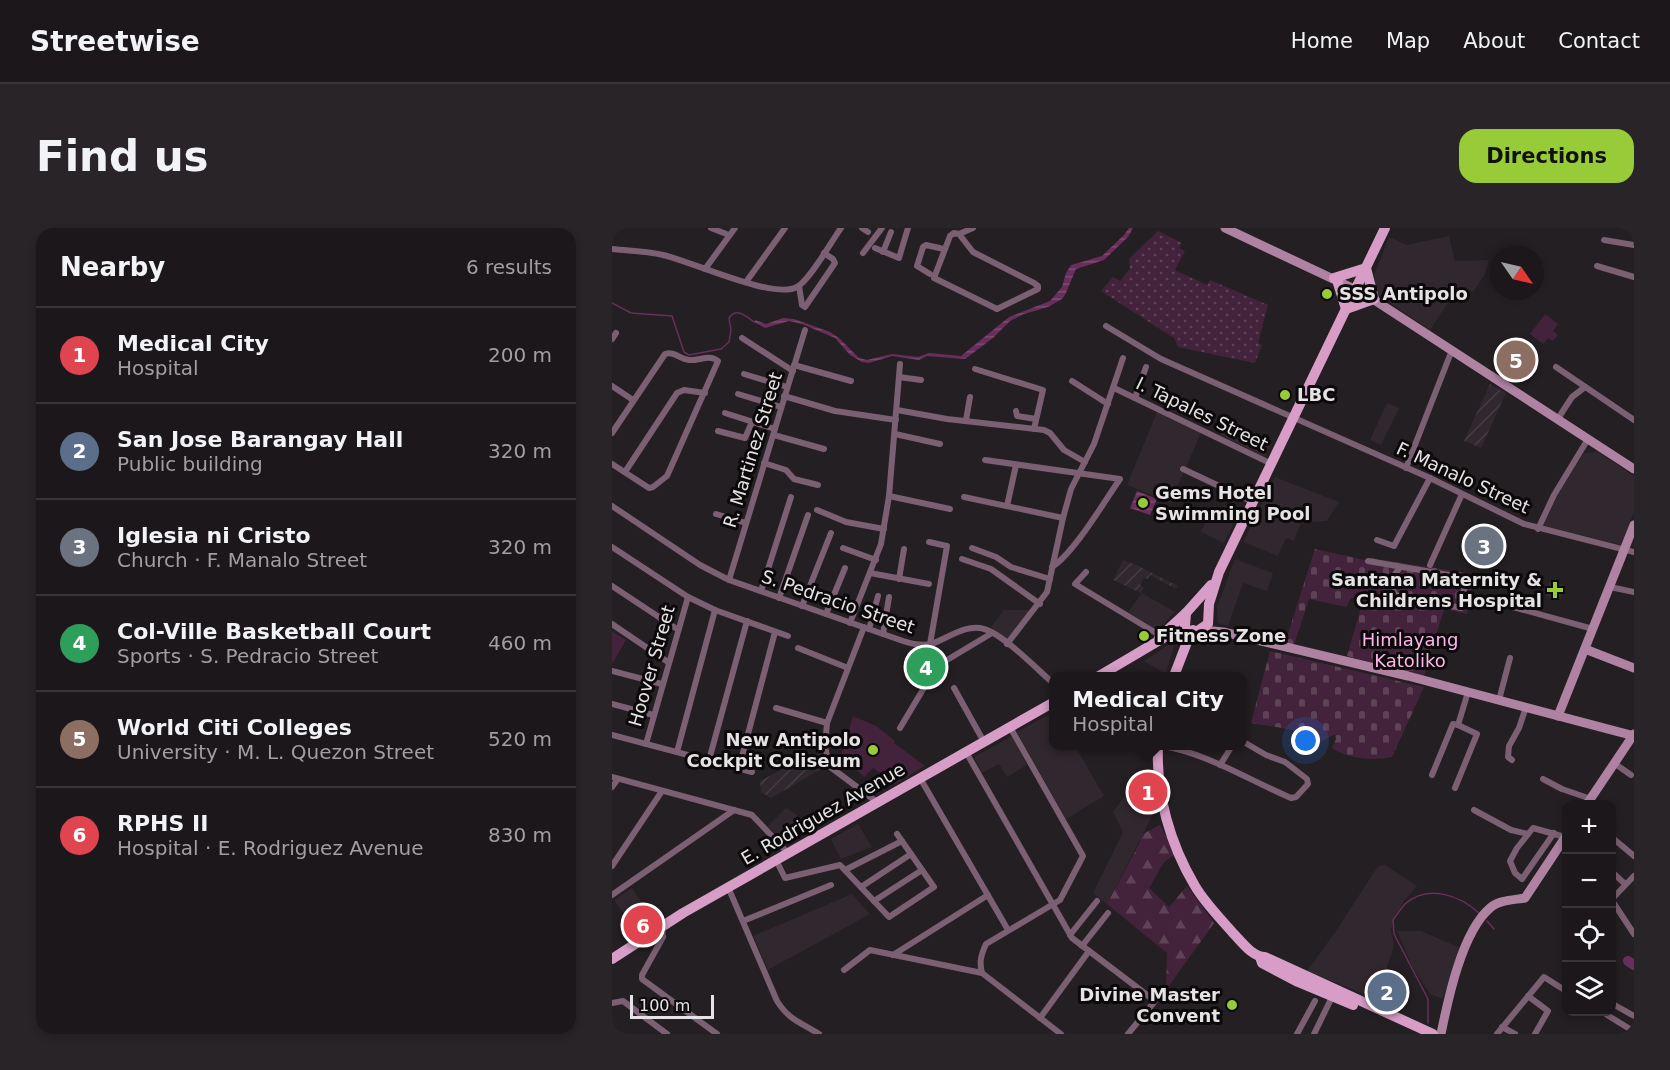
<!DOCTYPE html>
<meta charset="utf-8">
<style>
:root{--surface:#1b171a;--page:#282427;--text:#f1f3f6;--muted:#a09fa2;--line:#393639;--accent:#97cc38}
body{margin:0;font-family:"DejaVu Sans",sans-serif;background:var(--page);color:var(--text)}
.controls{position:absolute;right:18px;bottom:18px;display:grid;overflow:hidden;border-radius:12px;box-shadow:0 3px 9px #0003}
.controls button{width:54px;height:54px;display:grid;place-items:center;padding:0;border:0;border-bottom:2px solid var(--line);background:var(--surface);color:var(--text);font:30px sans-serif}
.compass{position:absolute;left:878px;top:18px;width:54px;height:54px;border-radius:50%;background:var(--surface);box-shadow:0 3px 9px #0003;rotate:124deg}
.scale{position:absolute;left:18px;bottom:15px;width:84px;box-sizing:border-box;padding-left:6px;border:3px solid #e6e3e5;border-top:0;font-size:16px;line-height:21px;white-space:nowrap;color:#e6e3e5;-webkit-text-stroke:4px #0c090b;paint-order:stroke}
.you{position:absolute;left:694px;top:513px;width:21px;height:21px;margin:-15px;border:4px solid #fff;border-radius:50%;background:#1a73e8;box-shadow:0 0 0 9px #1a73e833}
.badge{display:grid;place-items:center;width:39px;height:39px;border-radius:50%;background:var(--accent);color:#fff;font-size:20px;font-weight:700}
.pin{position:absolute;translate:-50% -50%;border:3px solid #fff;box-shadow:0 2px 6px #0006}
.popup{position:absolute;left:437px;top:444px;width:198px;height:78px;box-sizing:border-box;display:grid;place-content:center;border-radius:12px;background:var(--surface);filter:drop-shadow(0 2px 4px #0005);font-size:20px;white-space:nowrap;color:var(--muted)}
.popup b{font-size:22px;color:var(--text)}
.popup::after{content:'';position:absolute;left:50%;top:100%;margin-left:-12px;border:12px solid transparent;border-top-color:var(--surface)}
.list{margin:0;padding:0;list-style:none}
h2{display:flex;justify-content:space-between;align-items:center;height:78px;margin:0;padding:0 24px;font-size:26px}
h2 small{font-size:20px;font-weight:400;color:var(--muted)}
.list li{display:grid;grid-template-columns:39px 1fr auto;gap:18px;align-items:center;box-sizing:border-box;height:96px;padding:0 24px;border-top:2px solid var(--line)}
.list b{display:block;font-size:22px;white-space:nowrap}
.list p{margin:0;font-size:20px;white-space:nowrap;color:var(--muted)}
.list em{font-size:20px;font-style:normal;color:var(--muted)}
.icon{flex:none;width:33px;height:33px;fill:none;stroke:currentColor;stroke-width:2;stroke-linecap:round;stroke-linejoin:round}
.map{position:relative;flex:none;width:1022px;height:806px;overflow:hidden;border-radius:18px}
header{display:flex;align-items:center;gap:36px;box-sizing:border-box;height:84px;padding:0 30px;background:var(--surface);border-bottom:2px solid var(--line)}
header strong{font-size:28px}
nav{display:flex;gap:33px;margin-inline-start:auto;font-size:21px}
.intro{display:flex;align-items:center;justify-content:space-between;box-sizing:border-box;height:144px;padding:0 36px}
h1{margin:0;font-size:42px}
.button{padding:15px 27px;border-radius:18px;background:var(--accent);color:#111;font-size:21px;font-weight:700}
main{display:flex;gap:36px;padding:0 36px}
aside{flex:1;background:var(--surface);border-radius:18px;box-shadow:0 3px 9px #0003}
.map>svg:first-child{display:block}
.built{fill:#31272e}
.industrial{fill:url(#industrial-furrows)}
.green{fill:url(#green-dots)}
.forest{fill:url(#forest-firs)}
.cemetery{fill:url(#cemetery-stones)}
.pitch{fill:#43233b}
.water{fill:url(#water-rules)}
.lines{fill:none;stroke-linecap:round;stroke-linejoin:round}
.stream{stroke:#692e5b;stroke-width:1.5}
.river{stroke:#692e5b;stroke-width:10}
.street{stroke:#7b5f72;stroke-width:6}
.secondary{stroke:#af82a2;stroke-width:9}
.primary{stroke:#d79dc6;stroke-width:10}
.poi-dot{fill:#97cc38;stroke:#0c090b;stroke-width:2}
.labels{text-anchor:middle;stroke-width:6;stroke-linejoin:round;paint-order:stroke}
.poi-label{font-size:18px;font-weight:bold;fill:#e6e3e5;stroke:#0c090b;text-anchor:start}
.street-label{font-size:18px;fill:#e6e3e5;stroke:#0c090b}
.park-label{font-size:18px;fill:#feb6ea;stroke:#0c090b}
</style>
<header>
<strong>Streetwise</strong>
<nav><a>Home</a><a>Map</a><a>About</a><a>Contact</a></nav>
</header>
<div class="intro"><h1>Find us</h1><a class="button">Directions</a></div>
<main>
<aside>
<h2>Nearby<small>6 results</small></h2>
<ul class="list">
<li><span class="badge" style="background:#e0444e">1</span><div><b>Medical City</b><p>Hospital</p></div><em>200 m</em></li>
<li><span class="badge" style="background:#5c6f8a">2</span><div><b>San Jose Barangay Hall</b><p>Public building</p></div><em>320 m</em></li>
<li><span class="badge" style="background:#6b7280">3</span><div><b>Iglesia ni Cristo</b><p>Church · F. Manalo Street</p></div><em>320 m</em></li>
<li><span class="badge" style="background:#2e9e5b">4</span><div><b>Col-Ville Basketball Court</b><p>Sports · S. Pedracio Street</p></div><em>460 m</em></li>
<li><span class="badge" style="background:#8d6e63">5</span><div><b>World Citi Colleges</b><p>University · M. L. Quezon Street</p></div><em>520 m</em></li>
<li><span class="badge" style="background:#e0444e">6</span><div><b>RPHS II</b><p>Hospital · E. Rodriguez Avenue</p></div><em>830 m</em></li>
</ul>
</aside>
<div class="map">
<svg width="1022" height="806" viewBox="0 0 1022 806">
<defs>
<pattern id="industrial-furrows" width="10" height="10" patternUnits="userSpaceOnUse" patternTransform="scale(1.5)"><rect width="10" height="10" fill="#31272e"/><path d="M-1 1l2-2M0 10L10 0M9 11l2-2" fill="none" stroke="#453c42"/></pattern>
<pattern id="green-dots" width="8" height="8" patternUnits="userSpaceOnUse" patternTransform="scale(1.5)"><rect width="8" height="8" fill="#43233b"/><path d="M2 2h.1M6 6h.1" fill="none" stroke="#5e4357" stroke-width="1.8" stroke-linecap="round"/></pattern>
<pattern id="forest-firs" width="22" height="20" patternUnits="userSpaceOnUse" patternTransform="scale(1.5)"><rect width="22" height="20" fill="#43233b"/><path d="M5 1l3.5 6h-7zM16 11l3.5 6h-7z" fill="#5e4357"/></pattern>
<pattern id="cemetery-stones" width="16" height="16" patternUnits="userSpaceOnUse" patternTransform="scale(1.5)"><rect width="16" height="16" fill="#43233b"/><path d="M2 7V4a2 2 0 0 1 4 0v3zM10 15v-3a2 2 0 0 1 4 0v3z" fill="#5e4357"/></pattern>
<pattern id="water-rules" width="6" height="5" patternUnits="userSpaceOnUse" patternTransform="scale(1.5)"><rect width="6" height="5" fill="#692e5b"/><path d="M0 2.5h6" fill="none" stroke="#7e4c72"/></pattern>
</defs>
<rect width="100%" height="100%" fill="#241f22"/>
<g class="built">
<polygon points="837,8 843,33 877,32 873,46 861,64 856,61 851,68 843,64 818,102 765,66 762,47 777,9 795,17"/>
<polygon points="775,175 787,180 769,217 758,212"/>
<polygon points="545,184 589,205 558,275 515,257"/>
<polygon points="615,194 660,215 653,229 608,207"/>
<polygon points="985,223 1022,248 1022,284 1009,317 931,298 945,268 971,226"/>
<polygon points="663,249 727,274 715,293 689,295 682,313 674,310 666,328 631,314"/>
<polygon points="612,277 627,284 612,315 589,304 599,281 602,278 610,281"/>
<polygon points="623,331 661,345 655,363 631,355 616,398 606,395 605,379"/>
<polygon points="937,354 952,357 949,371 934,368"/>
<polygon points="530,365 563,384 545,402 516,384"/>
<polygon points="392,382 420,382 396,411 379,399"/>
<polygon points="559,415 562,418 554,446 532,433"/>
<polygon points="441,484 442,518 463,518 492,568 454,591 405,504"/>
<polygon points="400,508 415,537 395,549 387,536 370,545 362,529"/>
<polygon points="532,543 537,543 542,584 495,676 481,665 511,604 501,584"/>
<polygon points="174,580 204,599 174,617 156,598"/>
<polygon points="246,596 260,619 229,631 219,611"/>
<polygon points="773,637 805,658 792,673 782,690 779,702 782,718 764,771 695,743 724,703 766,638"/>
<polygon points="20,660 42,693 25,705 2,672"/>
<polygon points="240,666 258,686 156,742 141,708"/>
<polygon points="785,703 809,703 851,721 830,771 818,766 801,740"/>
</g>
<g class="industrial">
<polygon points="878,156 894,165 869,220 852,213"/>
<polygon points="511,332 527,338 566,358 564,361 538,347 536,351 532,350 528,357 532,360 529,365 501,352"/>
<polygon points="199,526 212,526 213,539 159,570 149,564 148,553"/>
</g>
<polygon class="green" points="546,3 570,15 567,20 573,23 563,42 595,57 598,52 656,77 646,115 650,117 643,135 566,119 562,110 489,63 501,49 508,53 518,41 517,31"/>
<polygon class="forest" points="548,597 563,626 552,634 537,660 557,679 575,658 602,695 554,762 555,725 495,676 528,614 529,607"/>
<g class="cemetery">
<polygon points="703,321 757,333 758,330 862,346 855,386 832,381 812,448 735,428 751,372 739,370 734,379 697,371 682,417 673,415"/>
<path d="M658,423L812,459L780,529C760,533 737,531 720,520L724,511L723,506L702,518L682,502L639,495Z"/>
</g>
<g class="pitch">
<polygon points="933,86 946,96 941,103 946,107 941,113 936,110 931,116 918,106"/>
<polygon points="0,403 14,412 0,436"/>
<polygon points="241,488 264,498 283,513 282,515 313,538 283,556 261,540 252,549 229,528"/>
</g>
<g class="water">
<polygon points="517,0 521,0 516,9 492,32 464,41 453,67 450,71 436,79 412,86 398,93 381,110 353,131 315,128 307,132 280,128 257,135 250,134 238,127 223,110 190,96 177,93 153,100 142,94 143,92 154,96 171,90 182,91 218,104 227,110 247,130 255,132 280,126 306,129 317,125 349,128 397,89 438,73 450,59 454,45 459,37 490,28 512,7"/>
<polygon points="525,263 545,271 538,287 518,280"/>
</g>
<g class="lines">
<g class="stream">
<path d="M0,75L19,85L60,88L72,124L77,127L109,121L117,114L119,102L117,90C124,79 134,88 142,94"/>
<polyline points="875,693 882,701"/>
<path d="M816,795V771L782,706L781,692C785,687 789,680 793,676C816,656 848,667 868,686"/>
</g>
<polyline class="river" points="1016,733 1022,737"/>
<g class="street">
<polyline points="99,0 117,7"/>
<polyline points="250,0 256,4"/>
<polyline points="347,6 361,24 422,55 426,58 426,61 385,81 322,50 338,8 342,5 347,6 361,0"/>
<polyline points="992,12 1022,17"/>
<polyline points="263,20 287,30 296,0"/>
<path d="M0,21C17,23 34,23 51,27C79,33 161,72 185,59C198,52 219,14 229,0"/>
<polyline points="271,24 279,4"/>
<polyline points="251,25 270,0"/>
<polyline points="985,38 1022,49"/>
<polyline points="93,41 123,0"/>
<polyline points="318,46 305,38 311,19 314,17 332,21"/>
<polyline points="134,54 173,0"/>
<polyline points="187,58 190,77 193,79 223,35 221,31 212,25"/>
<polyline points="494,98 549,131 818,250 912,296 1022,324"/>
<polyline points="130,110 181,143"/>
<polyline points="0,111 4,105"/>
<polyline points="182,137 239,153"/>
<polyline points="944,139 1022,192"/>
<polyline points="363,141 431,162 422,201"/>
<polyline points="132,146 175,159"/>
<polyline points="287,149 309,152"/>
<polyline points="460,153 496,176"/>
<polyline points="0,158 21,172"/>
<polyline points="502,160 660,236"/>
<polyline points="126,166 169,179"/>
<polyline points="172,168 223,183 284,192"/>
<polyline points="523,170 534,139"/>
<polyline points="285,182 335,191 432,202 438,205 452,222 473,234"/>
<polyline points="404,183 405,188 424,191"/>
<polyline points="113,185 163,201"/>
<polyline points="354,192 358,169"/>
<polyline points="945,192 960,169 973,159"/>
<polyline points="106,203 133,210 140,194"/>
<path d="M0,205L53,126C63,123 67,131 77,132C87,133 97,126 106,133L55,248L41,259L37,260L0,236"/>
<polyline points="283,206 328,216"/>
<polyline points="162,207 212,221"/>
<path d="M373,232L508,251C492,274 462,325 440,339"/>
<polyline points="152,235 174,242 182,251 206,257"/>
<polyline points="794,240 840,122"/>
<polyline points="571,241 641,274"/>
<polyline points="13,244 65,165 72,162 93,165"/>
<polyline points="277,268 338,281"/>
<polyline points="352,269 451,290"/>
<path d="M0,278L88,337L117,352L291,413C300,416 309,418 319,416C335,411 354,395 372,401C391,406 426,442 442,456"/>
<polyline points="395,278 404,237"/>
<polyline points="205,282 234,294 272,301"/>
<polyline points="104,286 134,295"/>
<polyline points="926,301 942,267 976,211"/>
<polyline points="765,312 782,318 818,250"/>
<polyline points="317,314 335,318 318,416"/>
<polyline points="0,319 76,369 103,382 176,408"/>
<polyline points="231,320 264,332"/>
<polyline points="360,320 384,329 399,339 438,351"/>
<polyline points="350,331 379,341 428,376"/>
<polyline points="756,333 854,350 849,380 784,367 782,364"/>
<polyline points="818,337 850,266"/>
<polyline points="474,344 463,356 549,408"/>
<polyline points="258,345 317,356"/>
<polyline points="287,351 292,321"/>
<polyline points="117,352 193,102"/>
<polyline points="778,354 788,339"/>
<polyline points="0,358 65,401"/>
<polyline points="998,359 1022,364"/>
<polyline points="149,363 179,269"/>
<polyline points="167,370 196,287"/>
<polyline points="872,371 981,401"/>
<polyline points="190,378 219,305"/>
<polyline points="214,386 233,340"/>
<polyline points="238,395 269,316 277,268 288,136"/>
<polyline points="0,396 56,434"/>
<polyline points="252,399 215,495 213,518 217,538 265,574"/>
<polyline points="257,401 266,368"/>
<polyline points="271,406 277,369"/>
<polyline points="395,416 435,364 451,290 459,261 482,216 511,130"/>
<polyline points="186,420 236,440"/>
<polyline points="0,443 50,456"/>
<polyline points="342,460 372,514"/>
<polyline points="887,472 898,430"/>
<polyline points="0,476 41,487"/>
<polyline points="164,480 215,495"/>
<path d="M398,499L471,628L448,672L374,716C369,727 367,734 370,745L449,806"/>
<polyline points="288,500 325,438 380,405"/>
<polyline points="0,507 140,544"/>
<polyline points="34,516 76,369"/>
<path d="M551,518C594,525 639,553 679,570L684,569L696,556L695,551L673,534L654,527L630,513"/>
<polyline points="65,524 103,382"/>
<polyline points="354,524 460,710 543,773 516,806"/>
<polyline points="97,532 135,393"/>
<polyline points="900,532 896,529 897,518 907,500 914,479"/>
<polyline points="1002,535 1019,547"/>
<polyline points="608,537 620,518"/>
<polyline points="127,540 163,404"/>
<polyline points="820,547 841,496 846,497"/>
<polyline points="0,549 140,587 176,625"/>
<polyline points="308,550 396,702"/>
<polyline points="931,551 950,561 979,571"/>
<polyline points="0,559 6,551"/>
<polyline points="843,560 865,506 846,497 856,464"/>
<polyline points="862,582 899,602 916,606"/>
<polyline points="942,605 910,651 903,645 898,633 905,620 921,600 953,609"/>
<polyline points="1003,612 1022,628"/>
<polyline points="164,632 173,650 228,637 277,689 322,659 285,606"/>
<polyline points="0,638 50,563"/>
<polyline points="233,642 290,613"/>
<polyline points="999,643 1013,656"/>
<path d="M116,659L165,773C177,792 188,794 207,806"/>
<polyline points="249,659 299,626"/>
<polyline points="0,667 122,582"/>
<polyline points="999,671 1022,706"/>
<polyline points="1000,671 1022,648"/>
<polyline points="262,673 310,642"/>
<polyline points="131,693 219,657"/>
<polyline points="50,698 51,709 30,747 30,751 105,806"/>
<polyline points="458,707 485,673"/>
<polyline points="470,718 496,685"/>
<polyline points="281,727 376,667"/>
<polyline points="232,742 258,722 370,745"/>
<polyline points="916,768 936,783 923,806"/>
<polyline points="0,775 11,773 55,806"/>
<polyline points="999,775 1022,788"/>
<polyline points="995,787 1021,803"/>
<polyline points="428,790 477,723"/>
<polyline points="890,799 903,806"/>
<polyline points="685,806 703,773"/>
<polyline points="702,806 720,769"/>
<polyline points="885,806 932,749 954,763"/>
</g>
<g class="secondary">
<polyline points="613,0 753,66 1022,241"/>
<polyline points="590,402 611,404 796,448 1022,508"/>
<polyline points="973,421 1022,440"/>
<polyline points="946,488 1022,297"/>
<polyline points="975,576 1022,506"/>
<path d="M829,806C836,771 850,704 878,680C887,672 902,672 913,670L954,608"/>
</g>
<g class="primary">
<polyline points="722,50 754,40"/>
<polyline points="725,52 734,81"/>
<polyline points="734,81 762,71 754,40"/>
<polyline points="547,410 574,385"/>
<polyline points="572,410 574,385 599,357"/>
<polyline points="487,448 553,409 581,402"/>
<polyline points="562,448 577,409 596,396 597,376 607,344 773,0"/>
<path d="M546,518C544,567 558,616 583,658C593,675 608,690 621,705C629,713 640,729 653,729L821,806"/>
<polyline points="648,729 650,735 686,754 741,777"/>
<polyline points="0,731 71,685 442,474"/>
</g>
</g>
<g class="poi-dot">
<circle cx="715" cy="66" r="6"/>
<circle cx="673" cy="167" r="6"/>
<circle cx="531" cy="275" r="6"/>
<path d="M940 353h6v6h6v6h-6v6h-6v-6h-6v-6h6z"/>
<circle cx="532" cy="408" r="6"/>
<circle cx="261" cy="522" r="6"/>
<circle cx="620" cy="777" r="6"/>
</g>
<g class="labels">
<g class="poi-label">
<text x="727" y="72">SSS Antipolo</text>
<text x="685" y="173">LBC</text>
<text x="543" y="271">Gems Hotel<tspan x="543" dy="21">Swimming Pool</tspan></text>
<text x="930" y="358" text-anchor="end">Santana Maternity &amp;<tspan x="930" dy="21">Childrens Hospital</tspan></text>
<text x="544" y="414">Fitness Zone</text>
<text x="249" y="518" text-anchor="end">New Antipolo<tspan x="249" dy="21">Cockpit Coliseum</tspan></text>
<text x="608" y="773" text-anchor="end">Divine Master<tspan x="608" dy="21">Convent</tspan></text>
</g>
<g class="street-label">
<text transform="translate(590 186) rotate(26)" y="6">I. Tapales Street</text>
<text transform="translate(141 222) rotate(-73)" y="6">R. Martinez Street</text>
<text transform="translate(851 250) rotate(25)" y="6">F. Manalo Street</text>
<text transform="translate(226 374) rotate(19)" y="6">S. Pedracio Street</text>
<text transform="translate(40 438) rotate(-74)" y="6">Hoover Street</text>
<text transform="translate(211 586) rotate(-30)" y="6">E. Rodriguez Avenue</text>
</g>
<g class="park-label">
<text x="798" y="418">Himlayang<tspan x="798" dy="21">Katoliko</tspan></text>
</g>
</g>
</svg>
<div class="controls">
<button>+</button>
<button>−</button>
<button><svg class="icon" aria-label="locate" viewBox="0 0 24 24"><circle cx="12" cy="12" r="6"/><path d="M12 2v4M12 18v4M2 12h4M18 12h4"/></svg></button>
<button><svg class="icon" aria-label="layers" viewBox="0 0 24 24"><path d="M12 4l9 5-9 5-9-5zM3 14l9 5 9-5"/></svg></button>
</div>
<svg class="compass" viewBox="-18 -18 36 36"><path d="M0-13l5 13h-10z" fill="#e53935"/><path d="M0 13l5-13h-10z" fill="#a09fa2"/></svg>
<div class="scale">100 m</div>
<div class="you"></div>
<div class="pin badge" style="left:536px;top:564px;background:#e0444e">1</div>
<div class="popup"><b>Medical City</b>Hospital</div>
<div class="pin badge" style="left:775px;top:764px;background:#5c6f8a">2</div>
<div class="pin badge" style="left:872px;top:318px;background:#6b7280">3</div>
<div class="pin badge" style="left:314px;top:439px;background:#2e9e5b">4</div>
<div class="pin badge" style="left:904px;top:132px;background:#8d6e63">5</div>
<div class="pin badge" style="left:31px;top:697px;background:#e0444e">6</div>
</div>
</main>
